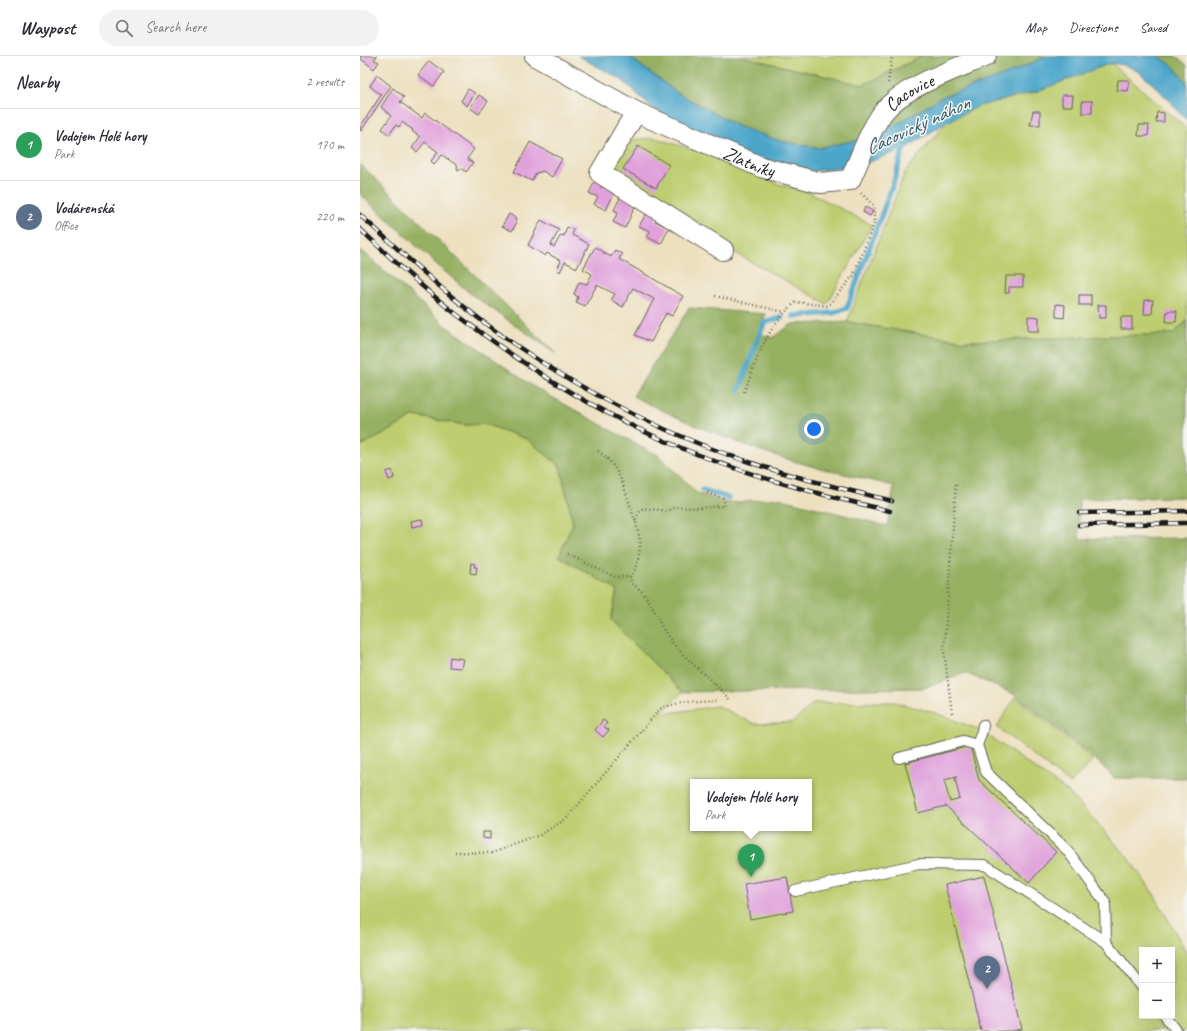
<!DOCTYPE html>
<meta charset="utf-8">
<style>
:root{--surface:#fff;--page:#f2f2f3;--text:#2b2b33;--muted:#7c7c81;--line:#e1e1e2;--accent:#7c3aed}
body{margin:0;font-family:Caveat,sans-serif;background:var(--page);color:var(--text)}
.controls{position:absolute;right:12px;bottom:12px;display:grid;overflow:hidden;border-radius:0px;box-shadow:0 4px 16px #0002}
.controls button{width:36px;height:36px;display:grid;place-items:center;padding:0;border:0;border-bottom:1px solid var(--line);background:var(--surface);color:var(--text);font:20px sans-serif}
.you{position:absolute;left:454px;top:373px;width:14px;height:14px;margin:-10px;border:3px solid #fff;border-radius:50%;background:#1a73e8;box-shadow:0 0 0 6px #1a73e833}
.badge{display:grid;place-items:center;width:26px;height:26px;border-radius:50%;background:var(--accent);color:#fff;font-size:13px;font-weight:700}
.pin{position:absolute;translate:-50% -33px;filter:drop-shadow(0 1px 2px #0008)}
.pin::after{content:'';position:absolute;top:21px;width:14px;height:12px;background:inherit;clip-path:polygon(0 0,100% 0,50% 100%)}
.popup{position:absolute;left:330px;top:723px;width:122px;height:52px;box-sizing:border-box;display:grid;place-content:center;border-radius:0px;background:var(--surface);filter:drop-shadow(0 1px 3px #0005);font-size:13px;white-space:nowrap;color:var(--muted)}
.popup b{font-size:15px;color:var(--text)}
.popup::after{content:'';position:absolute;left:50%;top:100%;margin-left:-8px;border:8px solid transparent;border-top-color:var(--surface)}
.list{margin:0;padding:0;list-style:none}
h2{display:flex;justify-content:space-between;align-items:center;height:52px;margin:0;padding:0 16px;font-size:17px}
h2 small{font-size:13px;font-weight:400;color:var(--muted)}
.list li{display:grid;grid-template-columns:26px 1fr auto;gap:12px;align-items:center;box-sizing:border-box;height:72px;padding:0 16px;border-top:1px solid var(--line)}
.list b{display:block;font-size:15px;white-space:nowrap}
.list p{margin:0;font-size:13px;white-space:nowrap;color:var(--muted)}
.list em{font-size:13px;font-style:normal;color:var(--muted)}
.icon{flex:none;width:22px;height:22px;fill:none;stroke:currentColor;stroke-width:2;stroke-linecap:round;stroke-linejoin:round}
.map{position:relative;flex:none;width:827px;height:975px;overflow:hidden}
header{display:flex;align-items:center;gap:24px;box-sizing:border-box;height:56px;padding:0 20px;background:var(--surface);border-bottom:1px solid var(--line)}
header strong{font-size:19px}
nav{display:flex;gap:22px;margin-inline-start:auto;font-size:14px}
.search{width:280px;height:36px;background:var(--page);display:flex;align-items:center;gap:10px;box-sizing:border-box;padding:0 14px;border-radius:22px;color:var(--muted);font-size:15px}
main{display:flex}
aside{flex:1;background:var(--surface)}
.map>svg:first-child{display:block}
.green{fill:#bdcd70;stroke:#6c7446;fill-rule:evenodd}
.forest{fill:#96b062;stroke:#59663f}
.water{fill:#4ba5c9;stroke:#346072}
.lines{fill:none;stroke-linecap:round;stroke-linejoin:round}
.stream{stroke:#4ba5c9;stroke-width:5.5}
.building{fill:#e0a1db;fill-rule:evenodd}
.service-casing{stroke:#656155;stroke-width:12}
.minor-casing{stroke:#656155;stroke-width:22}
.path{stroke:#656155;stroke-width:2.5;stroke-dasharray:1 3;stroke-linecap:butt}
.service{stroke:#fff;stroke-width:10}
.minor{stroke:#fff;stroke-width:20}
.rail-casing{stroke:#1c1c1c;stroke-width:4.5}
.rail{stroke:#f6f6f2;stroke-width:3;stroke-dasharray:9;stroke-linecap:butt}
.labels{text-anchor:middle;stroke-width:3;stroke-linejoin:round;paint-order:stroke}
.street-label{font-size:19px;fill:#1c1c1c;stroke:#f6f6f2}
.water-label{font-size:20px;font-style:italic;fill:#315a6a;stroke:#f6f6f2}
</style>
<header>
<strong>Waypost</strong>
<div class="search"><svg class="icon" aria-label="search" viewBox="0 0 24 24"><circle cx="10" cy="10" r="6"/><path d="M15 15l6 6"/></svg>Search here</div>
<nav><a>Map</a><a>Directions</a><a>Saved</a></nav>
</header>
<main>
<aside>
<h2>Nearby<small>2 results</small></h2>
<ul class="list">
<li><span class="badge" style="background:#2e9e5b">1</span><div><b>Vodojem Holé hory</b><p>Park</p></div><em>170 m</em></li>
<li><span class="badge" style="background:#5c6f8a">2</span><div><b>Vodárenská</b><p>Office</p></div><em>220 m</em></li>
</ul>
</aside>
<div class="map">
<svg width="827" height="975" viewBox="0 0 827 975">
<rect width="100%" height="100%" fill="#f6f6f2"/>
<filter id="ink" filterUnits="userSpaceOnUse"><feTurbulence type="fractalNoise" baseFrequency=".025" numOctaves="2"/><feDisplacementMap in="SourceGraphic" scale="8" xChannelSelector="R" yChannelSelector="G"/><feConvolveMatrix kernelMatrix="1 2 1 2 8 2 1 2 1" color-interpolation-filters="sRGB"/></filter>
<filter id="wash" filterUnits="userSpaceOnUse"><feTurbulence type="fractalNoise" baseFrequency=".012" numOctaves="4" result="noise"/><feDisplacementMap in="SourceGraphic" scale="16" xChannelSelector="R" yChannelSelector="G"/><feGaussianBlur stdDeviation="0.9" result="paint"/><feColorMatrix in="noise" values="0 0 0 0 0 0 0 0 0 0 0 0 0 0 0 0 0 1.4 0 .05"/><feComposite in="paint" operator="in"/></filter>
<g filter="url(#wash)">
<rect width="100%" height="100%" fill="#ede0bf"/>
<g class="green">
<polygon points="379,0 563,0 503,29"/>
<polygon points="751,7 827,73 827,265 813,278 605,285 487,266 545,116 587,66 619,50 675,36"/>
<polygon points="295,82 335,94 421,129 449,136 512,169 467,248 381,200 303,152 253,114 253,104 266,84"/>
<path d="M54,360L105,369L125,368L167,383L200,410L213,468L199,500L257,534L251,564L322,636L301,658L358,650L395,668L433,666L454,647L534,646L576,657L622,675L709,737L767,800L795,840L827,897V975H0V390L22,379ZM333,726H449V772H333ZM782,894H812V960H782Z"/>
<polygon points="655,641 733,704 710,728 637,671"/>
</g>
<g class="forest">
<polygon points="268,0 379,0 503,29 563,0 687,0 643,20 582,41 539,67 498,84 459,92 420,85 377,70 316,36"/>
<polygon points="798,0 816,0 827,9 827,27 812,9"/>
<polygon points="0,108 195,297 111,238 75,207 0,138"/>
<path d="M0,193L86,270L174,331L254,376L298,399L337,437L368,447L418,442L527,470L534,430C507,423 479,417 451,410C389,393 330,369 273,340L329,252L406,258L398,277L412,282L432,268L487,266L605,285L813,278L827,265V441L719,443V483L827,482V722H754L737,705L654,638L605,617L564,632L322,636L251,564L257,534L199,500L213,467L200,410L167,383L125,368L105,369L54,360L22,379L0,390Z"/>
</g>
<polygon class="water" points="218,0 268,0 316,36 377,70 420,85 459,92 498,84 539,67 582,41 643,20 687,0 798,0 812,9 827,27 827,64 798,33 779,16 767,10 751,7 675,36 619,50 587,66 546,92 504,108 449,116 408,109 297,56 262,24"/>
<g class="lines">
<g class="stream">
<polyline points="433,260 473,257 487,252 533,128 545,87"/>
<polyline points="379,334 404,267 422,261"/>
<polyline points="343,434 368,442"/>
</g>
</g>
<g id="blocks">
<g class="building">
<polygon points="0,0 17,0 14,4 19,6 14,13 0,2"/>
<polygon points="69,5 84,16 74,30 58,19"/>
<polygon points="17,19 31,30 1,75 0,71 21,39 10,30"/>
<polygon points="758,24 769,24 768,35 757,34"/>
<polygon points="33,32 44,41 40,46 62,62 65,57 114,93 107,103 113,107 106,116 101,112 98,114 97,112 98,110 82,99 74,108 71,105 78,96 65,86 57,96 52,92 60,81 52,75 53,74 42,66 39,71 36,69 29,79 22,73 31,60 21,51"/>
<polygon points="108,33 115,37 107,50 101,45"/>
<polygon points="119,39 128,45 119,58 110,52"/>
<polygon points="702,39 713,39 712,50 702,50"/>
<rect x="722" y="45" width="10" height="12"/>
<polygon points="673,55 680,55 680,69 670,69"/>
<polygon points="797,56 804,57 804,66 796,66"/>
<polygon points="779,69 789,69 788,80 778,80"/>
<polygon points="170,86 202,103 192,121 183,115 176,117 172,125 154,116"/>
<polygon points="278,90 309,109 296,132 263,113"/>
<polygon points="236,123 244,127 241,132 244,127 256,133 246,154 234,148 238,141 229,137"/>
<polygon points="261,140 276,148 265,172 253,166 258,156 254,154"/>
<polygon points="505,151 513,155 510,160 503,156"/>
<polygon points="288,155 297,160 295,165 309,172 301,188 287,181 290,175 279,170"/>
<polygon points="149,158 156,162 155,164 157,166 152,175 142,170"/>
<polygon points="181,164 199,174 191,189 194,191 201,179 204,180 207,171 214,174 212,179 229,188 217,212 205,206 200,216 197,213 201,205 187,197 185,200 168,189"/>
<polygon points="235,191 251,201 255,194 262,198 259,203 323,240 312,260 306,257 291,286 275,279 294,243 273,232 263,251 251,244 255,238 237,229 225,250 216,246 218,241 214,238 219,226 227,228 232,218 223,213"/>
<polygon points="646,220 663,220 663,231 649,231 649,237 645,237"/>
<rect x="719" y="239" width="12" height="10"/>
<polygon points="785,244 793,244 792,258 784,258"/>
<polygon points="696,248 705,249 704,262 696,261"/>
<polygon points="738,249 746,249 746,262 739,262"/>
<polygon points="807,255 817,255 816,266 806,266"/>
<polygon points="668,260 679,261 679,275 668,275"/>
<rect x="761" y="261" width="11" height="12"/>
<polygon points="32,414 34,422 29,424 26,416"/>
<polygon points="62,463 63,469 52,471 51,465"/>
<polygon points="111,507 115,508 114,511 117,511 116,518 110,517"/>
<polygon points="90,601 103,603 101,612 89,611"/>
<polygon points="243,664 247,667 244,671 249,674 243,681 235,674"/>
<path d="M610,690L619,724L696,796L669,827L586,750L558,757L545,707ZM597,721L595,723L600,743L590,746L584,724Z"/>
<polygon points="123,776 130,776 130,783 123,782"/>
<polygon points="624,820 662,973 652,975 621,975 585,829"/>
<polygon points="427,821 433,855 390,863 384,828"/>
</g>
</g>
</g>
<g filter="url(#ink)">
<use href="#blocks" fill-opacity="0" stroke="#656155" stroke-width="1"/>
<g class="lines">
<g class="service-casing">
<g id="service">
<polyline points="623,669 622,675 617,689 626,716 707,794 745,846 746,886"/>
<polyline points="539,702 603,685 617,689"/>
<polyline points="435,835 559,808 625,809 746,886 782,931"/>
<polyline points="805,960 817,975"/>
</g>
</g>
<g class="minor-casing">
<g id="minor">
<path id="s1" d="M175,0L276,56L401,111L461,127L490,124C501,101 509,75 524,55C544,30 597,13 626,0"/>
<polyline points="276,56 240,117 363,194"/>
</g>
</g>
<g class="path">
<polyline points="528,27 532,0"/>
<polyline points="355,240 424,256"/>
<path d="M384,336C398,301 406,271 436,246L468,250L493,220L514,168V150L501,137"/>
<path d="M238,395C263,412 266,441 276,467"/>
<path d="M347,437L363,442L365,448L364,450L337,452L316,451L307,455L283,452C269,466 281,475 280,488C280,498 277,513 270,521L272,528C288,537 294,555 302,571C318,600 348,619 370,643"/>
<polyline points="207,498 255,521 270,521"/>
<polyline points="592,657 584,595 596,427"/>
<path d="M95,796L132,797L180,779L206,763L300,653C319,645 339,645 359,644"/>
</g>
<use href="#service" class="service"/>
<use href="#minor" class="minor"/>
<g class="rail-casing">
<g id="rail">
<path d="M0,159C48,202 95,247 148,284C225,337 312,382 401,410C444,424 488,434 532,445"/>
<path d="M0,173C31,202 62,232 96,258C160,307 232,353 305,385C377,417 453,437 530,455"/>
<polyline points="719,457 827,455"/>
<polyline points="719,469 827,467"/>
</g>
</g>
<use href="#rail" class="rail"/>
</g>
</g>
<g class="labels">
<g class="street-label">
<text dy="7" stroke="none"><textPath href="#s1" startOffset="452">Cacovice</textPath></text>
<text dy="7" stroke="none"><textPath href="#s1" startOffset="239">Zlatníky</textPath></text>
</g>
<g class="water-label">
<text transform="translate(557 69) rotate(-25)" y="7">Cacovický náhon</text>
</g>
</g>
</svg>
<div class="controls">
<button>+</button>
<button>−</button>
</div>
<div class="you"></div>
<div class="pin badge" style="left:391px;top:821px;background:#2e9e5b">1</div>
<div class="popup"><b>Vodojem Holé hory</b>Park</div>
<div class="pin badge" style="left:627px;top:933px;background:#5c6f8a">2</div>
</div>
</main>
